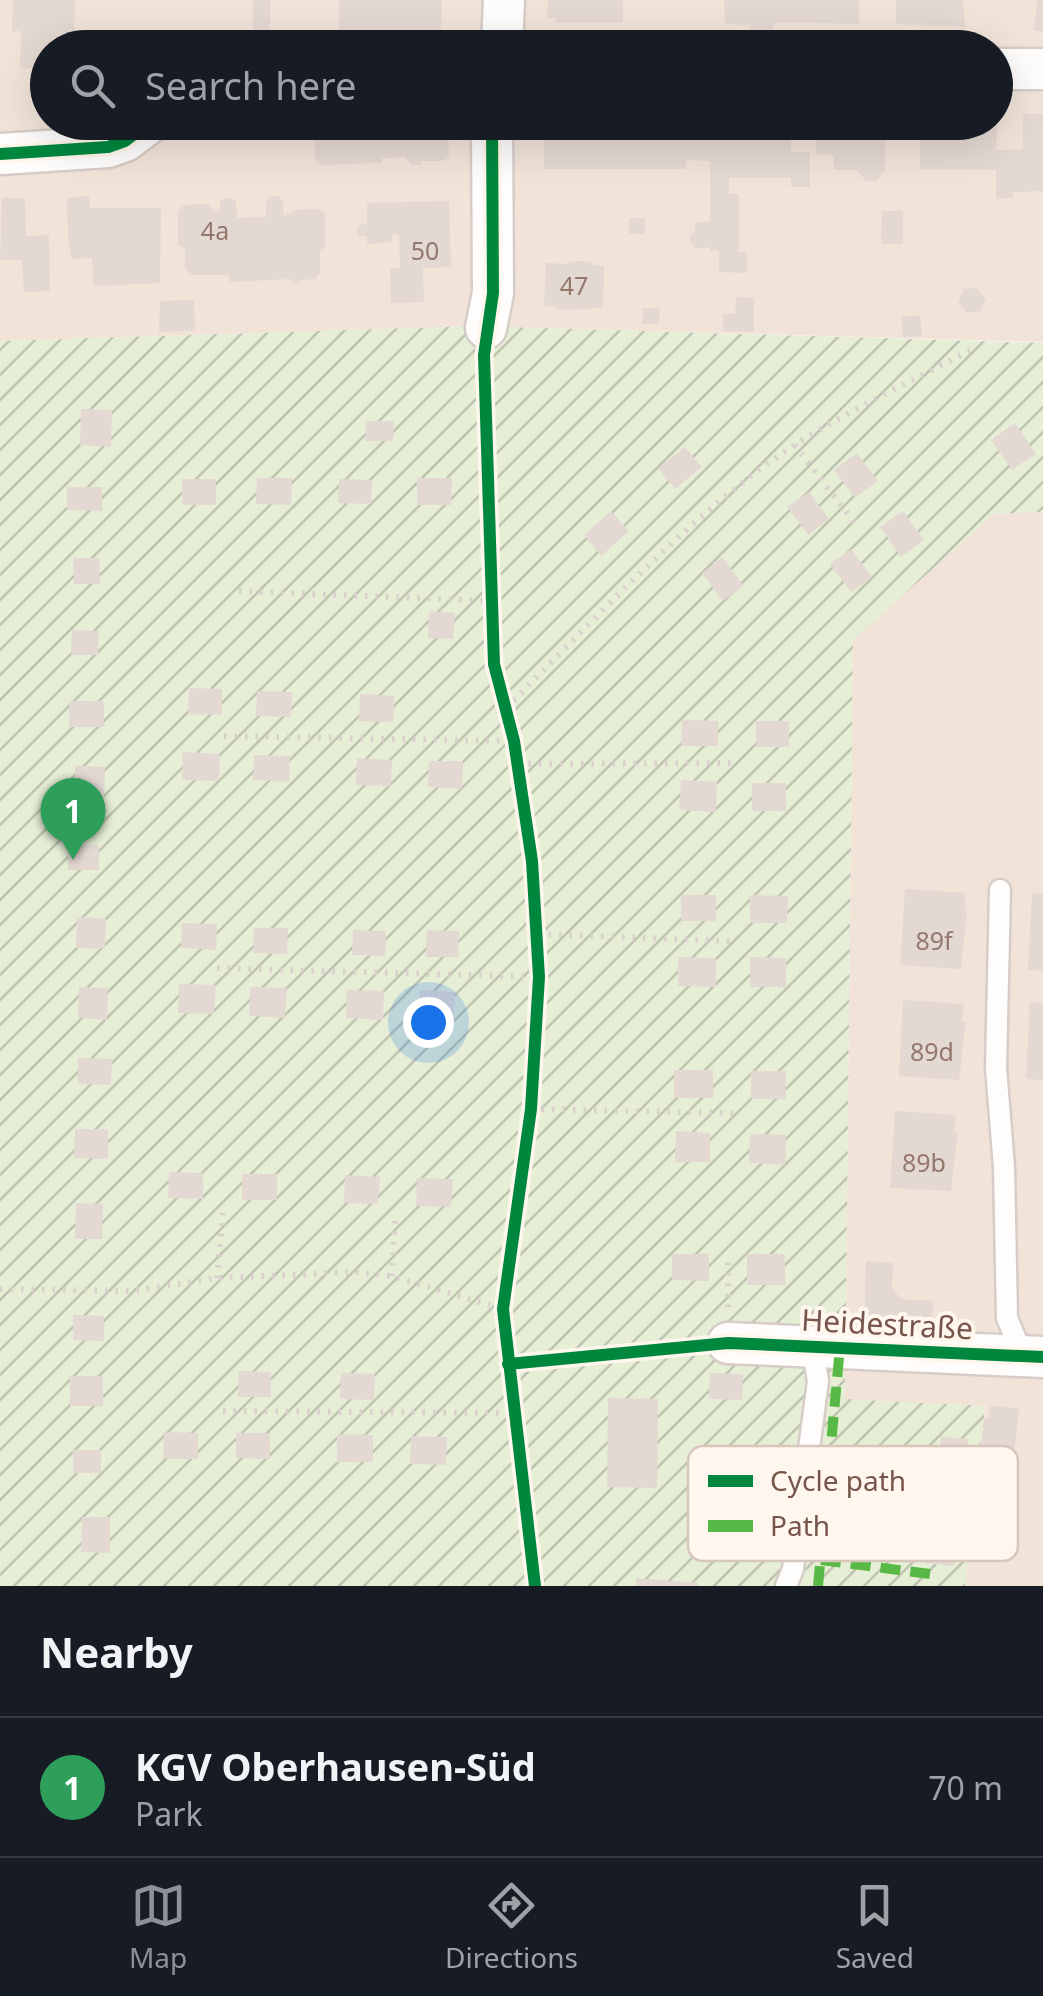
<!DOCTYPE html>
<meta charset="utf-8">
<style>
:root{--surface:#171b24;--page:#242831;--text:#f1f3f6;--muted:#9ea1a6;--line:#363941;--accent:#8c9099}
body{margin:0;font-family:"Noto Sans",sans-serif;background:var(--page);color:var(--text)}
.you{position:absolute;left:428px;top:1022px;width:35px;height:35px;margin:-25px;border:8px solid #fff;border-radius:50%;background:#1a73e8;box-shadow:0 0 0 15px #1a73e833}
.badge{display:grid;place-items:center;width:65px;height:65px;border-radius:50%;background:var(--accent);color:#fff;font-size:32px;font-weight:700}
.pin{position:absolute;translate:-50% -82px;filter:drop-shadow(0 2px 5px #0008)}
.pin::after{content:'';position:absolute;top:52px;width:35px;height:30px;background:inherit;clip-path:polygon(0 0,100% 0,50% 100%)}
.list{margin:0;padding:0;list-style:none}
h2{display:flex;justify-content:space-between;align-items:center;height:130px;margin:0;padding:0 40px;font-size:42px}
h2 small{font-size:32px;font-weight:400;color:var(--muted)}
.list li{display:grid;grid-template-columns:65px 1fr auto;gap:30px;align-items:center;box-sizing:border-box;height:140px;padding:0 40px;border-top:2px solid var(--line)}
.list b{display:block;font-size:38px;white-space:nowrap}
.list p{margin:0;font-size:32px;white-space:nowrap;color:var(--muted)}
.list em{font-size:32px;font-style:normal;color:var(--muted)}
.icon{flex:none;width:55px;height:55px;fill:none;stroke:currentColor;stroke-width:2;stroke-linecap:round;stroke-linejoin:round}
.map{position:relative;flex:none;width:1043px;height:1586px;overflow:hidden}
.search{position:absolute;background:var(--surface);box-shadow:0 10px 40px #0002;left:30px;right:30px;top:30px;height:110px;display:flex;align-items:center;gap:25px;box-sizing:border-box;padding:0 35px;border-radius:55px;color:var(--muted);font-size:38px}
.sheet{height:270px;background:var(--surface)}
nav{display:flex;justify-content:space-around;align-items:center;box-sizing:border-box;height:140px;border-top:2px solid var(--line);background:var(--surface);font-size:28px;color:var(--muted)}
nav a{display:grid;justify-items:center;gap:5px}
nav .on{color:var(--accent)}
.map>svg:first-child{display:block}
.residential{fill:#f1e3d8;fill-rule:evenodd}
.garden{fill:url(#garden-furrows)}
.building{fill:#e4d8d2}
.lines{fill:none;stroke-linecap:round;stroke-linejoin:round}
.lane-casing{stroke:#d6cdc8;stroke-width:25}
.street-casing{stroke:#d6cdc8;stroke-width:45}
.path{stroke:#dad0ce;stroke-width:6;stroke-dasharray:2.5 8;stroke-linecap:butt}
.lane{stroke:#fefdfc;stroke-width:20}
.street{stroke:#fefdfc;stroke-width:40}
.quiet{stroke:#58b947;stroke-width:10;stroke-dasharray:20 10;stroke-linecap:butt}
.cycleway-casing{stroke:#fff6ed;stroke-width:19}
.cycleway{stroke:#00873e;stroke-width:12}
.labels{text-anchor:middle;stroke-width:8;stroke-linejoin:round;paint-order:stroke}
.number-label{font-size:25px;fill:#94786e}
.street-label{font-size:30px;fill:#77554a;stroke:#fff6ed}
.key{fill:#fff6ed;stroke:#d6c6bc;stroke-width:2.5}
.key-label{font-size:28px;fill:#77554a}
</style>
<div class="map">
<svg width="1043" height="1586" viewBox="0 0 1043 1586">
<defs>
<pattern id="garden-furrows" width="10" height="10" patternUnits="userSpaceOnUse" patternTransform="scale(2.5)"><rect width="10" height="10" fill="#e6eed6"/><path d="M-1 1l2-2M0 10L10 0M9 11l2-2" fill="none" stroke="#bfc4b0"/></pattern>
</defs>
<rect width="100%" height="100%" fill="#f8f1eb"/>
<g class="residential">
<path d="M0,0H1043V342L476,326L0,341ZM48,48H996V122H48Z"/>
<polygon points="1043,512 1043,1586 965,1586 984,1406 845,1400 853,639 994,514"/>
</g>
<polygon class="garden" points="476,326 1043,343 1043,512 994,514 853,640 845,1399 985,1406 965,1586 0,1586 0,341"/>
<g class="building">
<polygon points="13,0 75,0 74,48 48,48 48,68 20,68 21,31 12,31"/>
<rect x="253" y="0" width="17" height="30"/>
<polygon points="339,0 442,0 441,33 339,31"/>
<polygon points="548,0 623,0 623,22 556,23 556,18 547,18"/>
<polygon points="724,0 859,0 859,24 775,22 772,31 750,31 751,25 725,24"/>
<polygon points="896,0 963,0 965,27 896,24"/>
<polygon points="1037,0 1043,0 1043,31 1034,31"/>
<polygon points="1023,114 1043,114 1043,191 1013,192 1013,198 996,199 996,170 920,169 921,122 997,122 996,150 1013,150 1023,148"/>
<polygon points="246,122 453,122 453,128 448,135 449,156 443,161 421,161 421,165 412,165 405,157 382,158 382,163 321,165 315,159 315,138 308,128 245,129"/>
<polygon points="538,122 595,122 594,134 635,134 635,122 687,122 687,128 729,128 729,122 791,122 791,152 810,152 810,187 791,187 791,178 729,178 729,194 739,194 739,252 747,252 747,273 719,272 719,251 710,251 710,247 696,249 689,238 695,231 695,222 710,222 710,161 686,160 686,169 544,169 544,136 538,136"/>
<polygon points="834,122 885,122 885,170 876,181 866,181 857,170 834,170 834,155 816,154 817,126 834,126"/>
<polygon points="89,196 90,208 161,208 160,283 94,286 92,258 72,259 68,238 67,198"/>
<polygon points="270,196 278,196 283,201 284,216 295,210 319,209 325,213 325,246 320,251 320,273 316,279 299,280 299,283 292,283 292,279 230,282 229,275 191,275 185,268 185,249 178,244 178,211 184,205 208,204 214,211 220,211 220,201 224,198 232,198 236,201 237,218 266,217 266,201"/>
<polygon points="2,198 25,198 26,236 49,235 50,291 24,292 22,260 0,260"/>
<polygon points="449,201 451,267 423,268 424,302 391,303 390,269 400,268 399,234 392,235 392,242 367,244 367,236 357,236 357,226 367,223 367,203"/>
<polygon points="882,211 903,211 903,244 881,244"/>
<rect x="629" y="218" width="16" height="16"/>
<polygon points="569,261 591,261 591,264 604,266 603,308 557,310 557,307 544,306 546,263 569,264"/>
<polygon points="977,288 986,299 980,311 967,313 958,302 964,289"/>
<polygon points="736,297 754,298 754,332 723,331 723,313 735,314"/>
<polygon points="194,300 195,331 159,332 160,301"/>
<polygon points="643,308 660,308 659,324 642,324"/>
<polygon points="920,315 922,336 903,337 901,317"/>
<polygon points="81,409 112,410 111,447 80,445"/>
<polygon points="366,421 394,421 393,441 365,441"/>
<polygon points="1015,423 1036,454 1012,470 991,440"/>
<polygon points="685,447 702,467 675,489 658,468"/>
<polygon points="857,453 878,481 855,498 834,470"/>
<polygon points="257,478 292,478 291,505 256,504"/>
<polygon points="417,478 452,478 451,505 417,505"/>
<rect x="182" y="479" width="34" height="26"/>
<polygon points="339,479 372,480 371,504 338,503"/>
<polygon points="67,487 102,487 102,511 67,510"/>
<polygon points="809,492 829,519 808,535 787,507"/>
<polygon points="611,511 629,531 601,556 584,535"/>
<polygon points="903,511 924,540 901,557 880,527"/>
<polygon points="851,549 872,577 851,592 830,564"/>
<polygon points="722,557 744,586 723,601 702,573"/>
<polygon points="73,558 99,558 100,584 74,584"/>
<polygon points="429,611 455,613 453,639 428,638"/>
<polygon points="72,630 99,631 98,655 71,655"/>
<polygon points="189,688 222,689 222,715 188,714"/>
<polygon points="257,691 292,692 291,717 256,716"/>
<polygon points="360,694 394,696 393,722 359,721"/>
<rect x="69" y="701" width="35" height="26"/>
<polygon points="682,720 718,721 718,746 681,746"/>
<rect x="756" y="721" width="33" height="26"/>
<polygon points="183,752 220,754 219,781 182,780"/>
<polygon points="254,755 290,756 289,782 253,780"/>
<polygon points="357,758 392,760 391,786 356,785"/>
<polygon points="429,761 463,761 462,789 428,787"/>
<polygon points="75,766 105,767 104,799 74,798"/>
<polygon points="681,780 717,782 716,812 679,810"/>
<rect x="752" y="783" width="34" height="28"/>
<rect x="68" y="845" width="31" height="25"/>
<polygon points="905,889 965,893 965,910 967,910 961,969 900,965"/>
<polygon points="1032,893 1043,894 1043,971 1028,970"/>
<rect x="681" y="895" width="35" height="26"/>
<polygon points="750,895 788,896 787,923 750,923"/>
<polygon points="77,917 106,919 105,949 76,948"/>
<polygon points="182,923 217,924 216,950 181,948"/>
<polygon points="254,928 288,928 287,954 253,953"/>
<polygon points="353,930 386,931 385,956 352,955"/>
<polygon points="427,930 459,931 458,957 426,957"/>
<polygon points="678,957 716,958 716,987 678,986"/>
<polygon points="750,957 786,958 786,987 750,987"/>
<polygon points="179,984 216,985 214,1014 178,1013"/>
<polygon points="79,987 108,988 107,1020 78,1018"/>
<polygon points="250,987 287,988 285,1018 249,1016"/>
<polygon points="347,990 384,991 383,1020 346,1018"/>
<polygon points="420,990 455,992 454,1021 419,1020"/>
<polygon points="903,1000 964,1004 962,1021 966,1022 959,1080 899,1076"/>
<polygon points="1030,1002 1043,1003 1043,1080 1026,1079"/>
<polygon points="78,1058 112,1059 111,1085 78,1084"/>
<rect x="674" y="1070" width="39" height="28"/>
<rect x="751" y="1071" width="35" height="28"/>
<polygon points="895,1111 956,1115 954,1133 958,1133 951,1191 890,1188"/>
<polygon points="75,1129 108,1129 108,1159 74,1158"/>
<polygon points="676,1131 710,1133 710,1162 675,1162"/>
<polygon points="750,1134 786,1135 785,1165 749,1163"/>
<polygon points="169,1172 203,1173 203,1199 168,1198"/>
<rect x="242" y="1174" width="35" height="26"/>
<polygon points="345,1175 380,1177 378,1204 344,1203"/>
<polygon points="417,1178 453,1179 451,1207 416,1206"/>
<polygon points="76,1203 103,1204 102,1239 75,1239"/>
<polygon points="672,1254 709,1254 709,1281 672,1280"/>
<rect x="747" y="1254" width="38" height="31"/>
<polygon points="866,1261 893,1263 892,1288 901,1299 933,1301 932,1331 864,1329"/>
<polygon points="73,1315 104,1316 104,1341 73,1340"/>
<polygon points="239,1371 271,1372 271,1397 238,1397"/>
<polygon points="341,1373 375,1374 374,1400 340,1399"/>
<polygon points="710,1373 743,1374 742,1400 709,1399"/>
<rect x="70" y="1376" width="33" height="30"/>
<polygon points="608,1398 658,1399 657,1488 607,1487"/>
<polygon points="990,1406 1019,1408 1008,1511 974,1507 984,1419 989,1419"/>
<polygon points="164,1432 198,1433 198,1459 163,1459"/>
<polygon points="236,1433 270,1433 270,1459 236,1458"/>
<polygon points="337,1434 373,1435 373,1462 337,1462"/>
<polygon points="411,1436 447,1437 446,1465 410,1464"/>
<polygon points="941,1437 968,1439 965,1475 937,1473"/>
<rect x="73" y="1450" width="28" height="23"/>
<polygon points="82,1517 110,1517 110,1553 81,1552"/>
<polygon points="930,1527 958,1530 954,1566 925,1563"/>
<polygon points="636,1578 698,1583 698,1586 636,1586"/>
</g>
<g class="lines">
<g class="lane-casing">
<g id="lane">
<polyline points="1000,890 996,1068 1004,1167 1007,1318 1023,1356"/>
<polyline points="786,1586 793,1569 818,1381 812,1346"/>
</g>
</g>
<g class="street-casing">
<g id="street">
<polyline points="502,48 504,0"/>
<polyline points="996,69 1043,69"/>
<polyline points="0,154 108,147 125,141 150,122"/>
<polyline points="486,328 493,293 492,122"/>
<polyline points="728,1343 1043,1357"/>
</g>
</g>
<g class="path">
<polyline points="795,445 856,525"/>
<polyline points="239,591 491,601"/>
<path d="M506,708C585,629 662,545 751,476C818,424 896,389 971,350"/>
<polyline points="224,736 514,741"/>
<polyline points="518,764 733,763"/>
<polyline points="538,934 731,941"/>
<polyline points="217,968 539,977"/>
<polyline points="531,1109 733,1113"/>
<polyline points="392,1276 395,1215"/>
<polyline points="217,1278 223,1212"/>
<polyline points="0,1289 133,1291 217,1278 355,1272 392,1276 503,1309"/>
<polyline points="728,1307 728,1259"/>
<polyline points="223,1411 515,1413"/>
</g>
<use href="#lane" class="lane"/>
<use href="#street" class="street"/>
<g class="quiet">
<polyline points="821,1560 930,1574"/>
<polyline points="818,1586 840,1347"/>
</g>
<g class="cycleway-casing">
<g id="cycleway">
<polyline points="492,122 493,293 484,355 494,664 514,741 532,861 539,977 531,1109 503,1309 535,1586"/>
<polyline points="0,154 108,147 125,141 150,122"/>
<polyline points="508,1364 728,1343 1043,1357"/>
</g>
</g>
<use href="#cycleway" class="cycleway"/>
</g>
<g class="labels">
<g class="number-label">
<text x="215" y="240">4a</text>
<text x="425" y="260">50</text>
<text x="574" y="295">47</text>
<text x="934" y="950">89f</text>
<text x="932" y="1061">89d</text>
<text x="924" y="1172">89b</text>
</g>
<g class="street-label">
<text transform="translate(887 1325) rotate(3)" y="10">Heidestraße</text>
</g>
</g>
<rect x="688" y="1446" width="330" height="115" rx="15" class="key"/>
<rect x="708" y="1475" width="45" height="12" fill="#00873e"/>
<rect x="708" y="1520" width="45" height="12" fill="#58b947"/>
<g class="key-label">
<text x="770" y="1491">Cycle path</text>
<text x="770" y="1536">Path</text>
</g>
</svg>
<div class="you"></div>
<div class="pin badge" style="left:73px;top:860px;background:#2e9e5b">1</div>
<div class="search"><svg class="icon" aria-label="search" viewBox="0 0 24 24"><circle cx="10" cy="10" r="6"/><path d="M15 15l6 6"/></svg>Search here</div>
</div>
<section class="sheet">
<h2>Nearby<small></small></h2>
<ul class="list">
<li><span class="badge" style="background:#2e9e5b">1</span><div><b>KGV Oberhausen-Süd</b><p>Park</p></div><em>70 m</em></li>
</ul>
</section>
<nav>
<a class="on"><svg class="icon" aria-label="map" viewBox="0 0 24 24"><path d="M3 6l6-2 6 2 6-2v14l-6 2-6-2-6 2zM9 4v14M15 6v14"/></svg>Map</a>
<a><svg class="icon" aria-label="directions" viewBox="0 0 24 24"><path d="M12 3l9 9-9 9-9-9zM9 14v-3h6M13 9l2 2-2 2"/></svg>Directions</a>
<a><svg class="icon" aria-label="saved" viewBox="0 0 24 24"><path d="M7 4h10v16l-5-4-5 4z"/></svg>Saved</a>
</nav>
